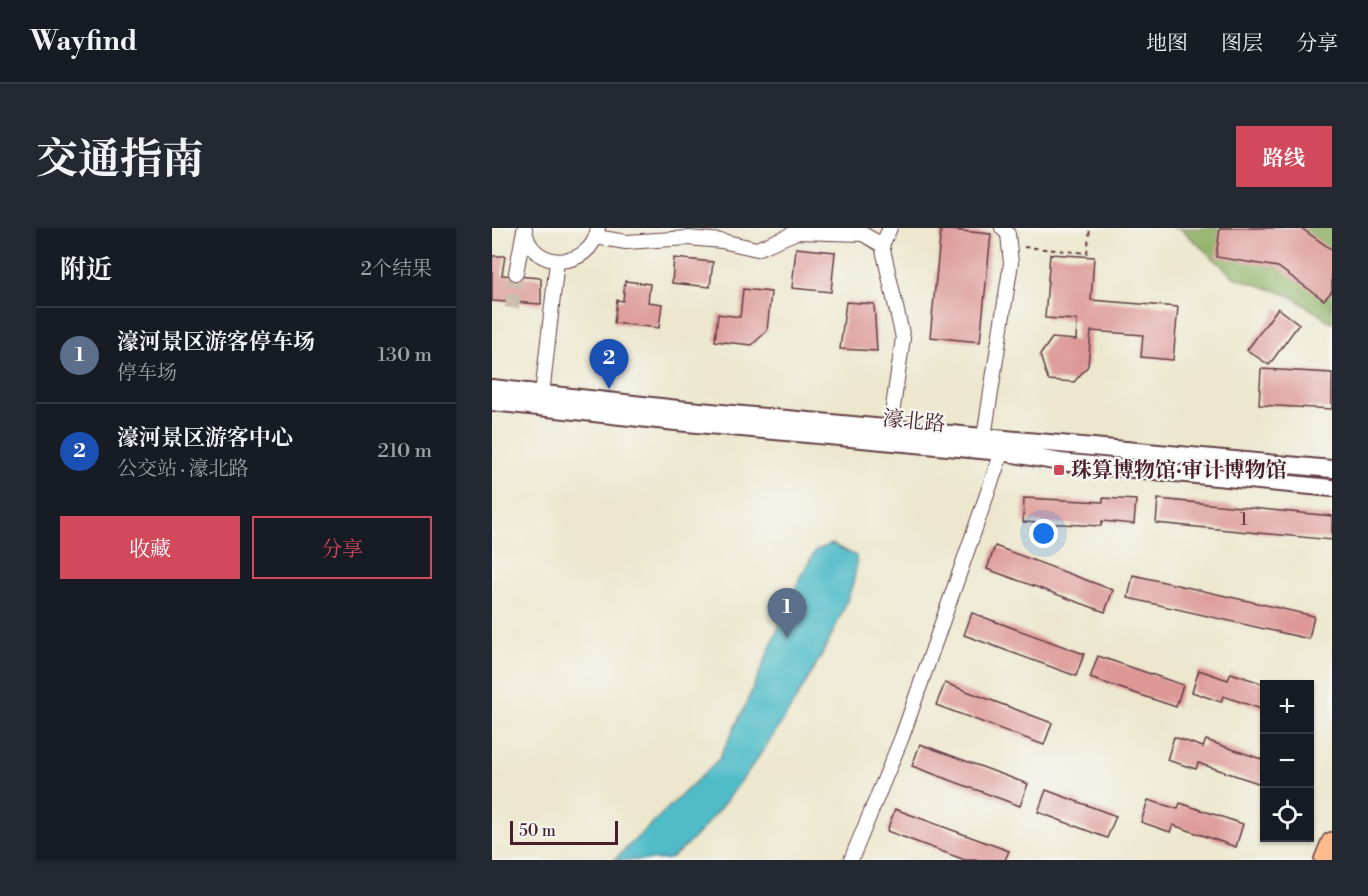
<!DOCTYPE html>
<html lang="zh">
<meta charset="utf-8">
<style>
:root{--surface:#171b24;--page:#242831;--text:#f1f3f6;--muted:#9ea1a6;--line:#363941;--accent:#d1495b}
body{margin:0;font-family:"Libre Bodoni","Noto Serif SC",serif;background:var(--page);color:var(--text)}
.controls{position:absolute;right:18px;bottom:18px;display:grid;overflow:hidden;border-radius:0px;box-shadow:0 2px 4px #0004}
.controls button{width:54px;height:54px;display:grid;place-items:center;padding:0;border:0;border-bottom:2px solid var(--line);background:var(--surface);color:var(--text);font:30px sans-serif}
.scale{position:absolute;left:18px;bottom:15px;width:108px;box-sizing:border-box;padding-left:6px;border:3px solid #4a1f2b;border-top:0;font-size:16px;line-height:21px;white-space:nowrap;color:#4a1f2b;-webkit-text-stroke:4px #f6f6f2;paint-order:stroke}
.you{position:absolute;left:552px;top:306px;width:21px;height:21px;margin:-15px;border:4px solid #fff;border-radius:50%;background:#1a73e8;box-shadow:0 0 0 9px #1a73e833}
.badge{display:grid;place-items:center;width:39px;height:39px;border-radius:50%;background:var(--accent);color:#fff;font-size:20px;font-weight:700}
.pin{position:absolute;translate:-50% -50px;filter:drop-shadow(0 2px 3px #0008)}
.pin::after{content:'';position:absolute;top:32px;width:21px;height:18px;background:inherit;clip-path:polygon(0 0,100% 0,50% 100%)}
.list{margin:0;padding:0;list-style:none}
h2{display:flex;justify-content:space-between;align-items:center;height:78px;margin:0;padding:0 24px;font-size:26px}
h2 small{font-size:20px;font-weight:400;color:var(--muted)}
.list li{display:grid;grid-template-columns:39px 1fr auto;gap:18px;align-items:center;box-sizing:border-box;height:96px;padding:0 24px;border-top:2px solid var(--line)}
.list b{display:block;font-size:22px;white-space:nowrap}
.list p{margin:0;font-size:20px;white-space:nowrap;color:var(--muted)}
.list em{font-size:20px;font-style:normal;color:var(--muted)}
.actions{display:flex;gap:12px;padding:18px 24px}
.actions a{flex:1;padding:14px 0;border:2px solid var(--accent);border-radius:0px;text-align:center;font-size:21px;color:var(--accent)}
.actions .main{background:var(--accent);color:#fff}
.icon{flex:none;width:33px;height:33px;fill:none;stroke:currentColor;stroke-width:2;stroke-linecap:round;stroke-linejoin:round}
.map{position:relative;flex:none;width:840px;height:632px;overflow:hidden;border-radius:0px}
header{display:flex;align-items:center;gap:36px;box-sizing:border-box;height:84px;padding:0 30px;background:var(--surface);border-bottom:2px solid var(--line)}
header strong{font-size:28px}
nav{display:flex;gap:33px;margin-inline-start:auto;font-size:21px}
.intro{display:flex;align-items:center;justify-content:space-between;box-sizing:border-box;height:144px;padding:0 36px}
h1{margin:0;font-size:42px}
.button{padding:15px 27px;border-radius:0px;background:var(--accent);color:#fff;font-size:21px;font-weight:700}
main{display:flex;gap:36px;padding:0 36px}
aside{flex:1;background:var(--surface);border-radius:0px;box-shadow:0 2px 4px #0004}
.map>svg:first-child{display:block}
.forest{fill:#8eb166;stroke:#6c6848;stroke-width:1.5}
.water{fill:#4fbcc8;stroke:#4c6e7a;stroke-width:1.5}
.building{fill:#dd9896}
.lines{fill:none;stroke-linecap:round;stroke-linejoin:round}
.minor-tunnel{stroke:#ccbfad;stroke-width:14;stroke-dasharray:14 7;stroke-linecap:butt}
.minor-casing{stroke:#623d43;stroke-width:16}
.tertiary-casing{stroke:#623d43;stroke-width:20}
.primary-casing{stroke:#623d43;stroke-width:24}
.path{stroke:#623d43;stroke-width:2;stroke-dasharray:4.5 4.5;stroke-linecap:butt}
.minor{stroke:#fff;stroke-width:14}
.tertiary{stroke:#fff;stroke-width:16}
.primary{stroke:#fcba8d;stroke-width:21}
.poi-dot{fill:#d1495b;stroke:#f6f6f2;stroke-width:2}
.labels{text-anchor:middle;stroke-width:4.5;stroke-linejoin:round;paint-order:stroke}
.number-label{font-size:18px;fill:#6f3d46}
.street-label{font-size:21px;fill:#4a1f2b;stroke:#f6f6f2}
.poi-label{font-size:21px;font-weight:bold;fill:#4a1f2b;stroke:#f6f6f2;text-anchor:start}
</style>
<header>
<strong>Wayfind</strong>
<nav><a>地图</a><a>图层</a><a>分享</a></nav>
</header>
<div class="intro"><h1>交通指南</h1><a class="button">路线</a></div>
<main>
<aside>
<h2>附近<small>2个结果</small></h2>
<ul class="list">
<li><span class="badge" style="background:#5c6f8a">1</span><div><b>濠河景区游客停车场</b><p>停车场</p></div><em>130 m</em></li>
<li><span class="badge" style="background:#1a4fb4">2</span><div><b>濠河景区游客中心</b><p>公交站 · 濠北路</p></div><em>210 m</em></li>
</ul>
<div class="actions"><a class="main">收藏</a><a>分享</a></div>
</aside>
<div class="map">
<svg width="840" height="632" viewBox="0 0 840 632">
<rect width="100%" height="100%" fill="#f6f6f2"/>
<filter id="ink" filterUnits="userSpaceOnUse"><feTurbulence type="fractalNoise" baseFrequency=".0167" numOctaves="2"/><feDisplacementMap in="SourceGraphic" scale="12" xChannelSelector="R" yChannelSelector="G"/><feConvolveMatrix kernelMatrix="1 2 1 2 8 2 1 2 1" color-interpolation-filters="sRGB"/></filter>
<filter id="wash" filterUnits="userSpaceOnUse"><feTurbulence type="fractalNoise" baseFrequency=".008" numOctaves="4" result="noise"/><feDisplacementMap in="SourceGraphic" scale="24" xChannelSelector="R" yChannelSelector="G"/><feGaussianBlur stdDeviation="1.35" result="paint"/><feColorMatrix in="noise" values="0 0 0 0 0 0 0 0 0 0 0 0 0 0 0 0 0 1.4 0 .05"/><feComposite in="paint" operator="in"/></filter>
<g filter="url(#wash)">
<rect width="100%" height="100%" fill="#ece7cd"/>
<polygon class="forest" points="680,0 840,0 840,95 799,68 742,49 688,0"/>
<path class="water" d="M340,316L364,328C373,383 226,605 176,631C169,632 132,632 122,632L227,531L255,474L308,349L324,322Z"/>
<g id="blocks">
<g class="building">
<polygon points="728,0 809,0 840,22 840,63 832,72 786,39 724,29"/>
<polygon points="449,1 499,6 488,114 438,109"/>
<polygon points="304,20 343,24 339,64 300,60"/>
<polygon points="558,26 602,29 599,72 686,79 681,132 649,129 651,107 599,103 596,138 582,154 556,152 548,127 560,110 584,112 585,92 553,90"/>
<polygon points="0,28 13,28 10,47 49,50 49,76 0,73"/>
<polygon points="182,30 221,34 218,59 180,55"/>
<polygon points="133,53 158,56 156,74 170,76 167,100 122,95 125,72 131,73"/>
<polygon points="251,61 279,64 275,103 260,117 223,113 226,86 248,89"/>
<polygon points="354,74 382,76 385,123 348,121"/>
<polygon points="786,80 807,96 777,137 755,122"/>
<polygon points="769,141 840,145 840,181 767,177"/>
<polygon points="532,270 611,274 611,270 644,272 642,296 610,293 609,298 531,294"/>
<polygon points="666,271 840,288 840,312 664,295"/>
<polygon points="503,318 621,362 613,384 495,341"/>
<polygon points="641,347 822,388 817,411 636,370"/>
<polygon points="480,385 592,426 584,448 472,407"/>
<polygon points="606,428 691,457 684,479 598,450"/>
<polygon points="707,442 736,452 739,445 772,456 772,482 731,468 729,474 700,464"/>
<polygon points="453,455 560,495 552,517 444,477"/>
<polygon points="682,509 711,519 714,512 772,532 772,547 769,556 706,535 704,541 675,532"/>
<polygon points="428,516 536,556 528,578 420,538"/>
<polygon points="554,562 624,588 615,610 546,584"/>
<polygon points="656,572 686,581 688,575 751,596 744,619 681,597 678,604 649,594"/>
<polygon points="403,581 517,623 513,632 473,632 395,603"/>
</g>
</g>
</g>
<g filter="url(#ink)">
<use href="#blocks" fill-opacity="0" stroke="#623d43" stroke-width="1.5"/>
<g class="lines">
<polyline class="minor-tunnel" points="20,80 24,45"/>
<g class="minor-casing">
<g id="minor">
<path d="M33,0C36,43 99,44 106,0"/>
<polyline points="104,9 134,14 196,10 230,13 265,21 305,4 371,6 390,17 411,110 398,200"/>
<polyline points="390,17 398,0"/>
<polyline points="24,45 32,2"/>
<polyline points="50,167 65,33"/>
<polyline points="492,209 519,35 516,6 510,0"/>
<polyline points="359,632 410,509 513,215"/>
</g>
</g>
<g class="tertiary-casing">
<g id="tertiary">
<polyline points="0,160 186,181 840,241"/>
<polyline points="0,174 184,194 510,224 568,234 840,260"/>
</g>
</g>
<g class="primary-casing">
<polyline id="primary" points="833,632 840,615"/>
</g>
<polyline class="path" points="532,19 595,25 598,0"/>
<use href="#minor" class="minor"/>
<use href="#tertiary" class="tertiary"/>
<use href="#primary" class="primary"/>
</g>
</g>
<rect class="poi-dot" x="561" y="236" width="12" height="12" rx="3"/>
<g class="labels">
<g class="number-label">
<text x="752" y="297">1</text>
</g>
<g class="street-label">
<text transform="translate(422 193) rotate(6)" y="7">濠北路</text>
</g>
<g class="poi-label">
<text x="579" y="249">珠算博物馆·审计博物馆</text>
</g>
</g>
</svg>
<div class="controls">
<button>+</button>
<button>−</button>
<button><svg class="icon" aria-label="locate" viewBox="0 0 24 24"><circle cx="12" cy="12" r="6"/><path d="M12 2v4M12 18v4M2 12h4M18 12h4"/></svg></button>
</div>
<div class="scale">50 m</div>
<div class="you"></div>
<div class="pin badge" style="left:295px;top:410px;background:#5c6f8a">1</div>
<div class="pin badge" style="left:117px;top:161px;background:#1a4fb4">2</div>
</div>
</main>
